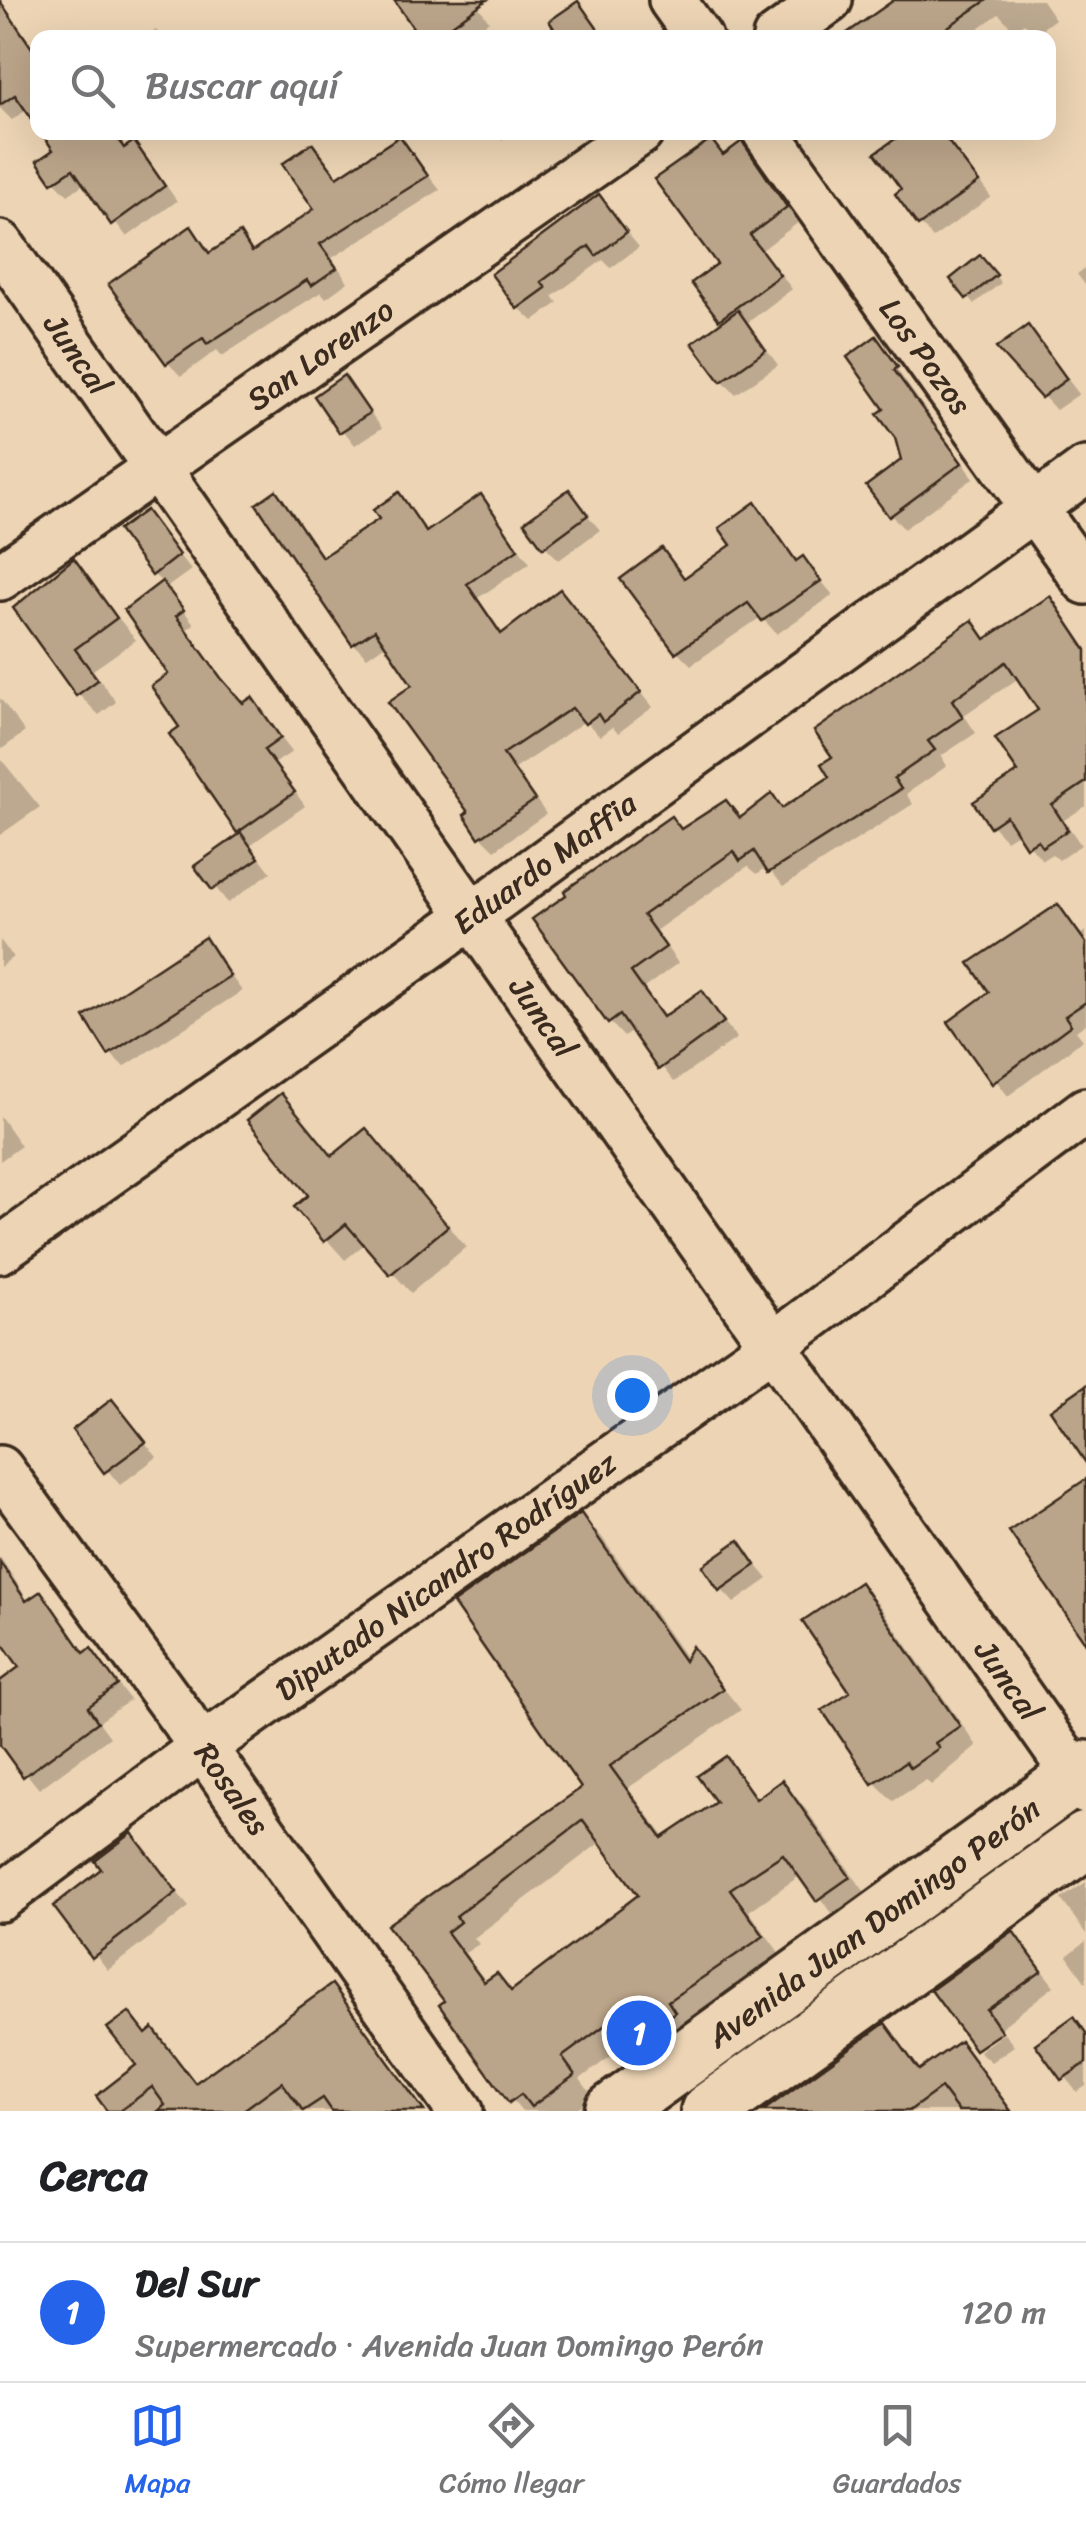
<!DOCTYPE html>
<html lang="es">
<meta charset="utf-8">
<style>
:root{--surface:#fff;--page:#f2f2f2;--text:#202124;--muted:#757577;--line:#e0e0e0;--accent:#2563eb}
body{margin:0;font-family:Sriracha,sans-serif;background:var(--page);color:var(--text)}
.you{position:absolute;left:632px;top:1395px;width:35px;height:35px;margin:-25px;border:8px solid #fff;border-radius:50%;background:#1a73e8;box-shadow:0 0 0 15px #1a73e833}
.badge{display:grid;place-items:center;width:65px;height:65px;border-radius:50%;background:var(--accent);color:#fff;font-size:32px;font-weight:700}
.pin{position:absolute;translate:-50% -50%;border:5px solid #fff;box-shadow:0 2px 10px #0006}
.list{margin:0;padding:0;list-style:none}
h2{display:flex;justify-content:space-between;align-items:center;height:130px;margin:0;padding:0 40px;font-size:42px}
h2 small{font-size:32px;font-weight:400;color:var(--muted)}
.list li{display:grid;grid-template-columns:65px 1fr auto;gap:30px;align-items:center;box-sizing:border-box;height:140px;padding:0 40px;border-top:2px solid var(--line)}
.list b{display:block;font-size:38px;white-space:nowrap}
.list p{margin:0;font-size:32px;white-space:nowrap;color:var(--muted)}
.list em{font-size:32px;font-style:normal;color:var(--muted)}
.icon{flex:none;width:55px;height:55px;fill:none;stroke:currentColor;stroke-width:2;stroke-linecap:round;stroke-linejoin:round}
.map{position:relative;flex:none;width:1086px;height:2111px;overflow:hidden}
.search{position:absolute;background:var(--surface);box-shadow:0 10px 40px #0002;left:30px;right:30px;top:30px;height:110px;display:flex;align-items:center;gap:25px;box-sizing:border-box;padding:0 35px;border-radius:20px;color:var(--muted);font-size:38px}
.sheet{height:270px;background:var(--surface)}
nav{display:flex;justify-content:space-around;align-items:center;box-sizing:border-box;height:140px;border-top:2px solid var(--line);background:var(--surface);font-size:28px;color:var(--muted)}
nav a{display:grid;justify-items:center;gap:5px}
nav .on{color:var(--accent)}
.map>svg:first-child{display:block}
.shadow{fill:#0003;fill-rule:evenodd}
.building{fill:#bba58a;stroke:#3b2a1e;stroke-width:2.5;fill-rule:evenodd}
.lines{fill:none;stroke-linecap:round;stroke-linejoin:round}
.minor-casing{stroke:#3b2a1e;stroke-width:52}
.major-casing{stroke:#3b2a1e;stroke-width:62}
.minor{stroke:#ecd4b4;stroke-width:45}
.major{stroke:#ecd4b4;stroke-width:55}
.labels{text-anchor:middle;stroke-width:8;stroke-linejoin:round;paint-order:stroke}
.street-label{font-size:32px;fill:#3b2a1e;stroke:#ecd4b4}
</style>
<div class="map">
<svg width="1086" height="2111" viewBox="0 0 1086 2111">
<rect width="100%" height="100%" fill="#ecd4b4"/>
<filter id="ink" filterUnits="userSpaceOnUse"><feTurbulence type="fractalNoise" baseFrequency=".01" numOctaves="2"/><feDisplacementMap in="SourceGraphic" scale="20" xChannelSelector="R" yChannelSelector="G"/><feConvolveMatrix kernelMatrix="1 2 1 2 8 2 1 2 1" color-interpolation-filters="sRGB"/></filter>
<g filter="url(#ink)">
<g class="shadow">
<polygon points="417,0 474,0 489,21 467,38 424,38"/>
<polygon points="895,0 1042,0 1055,19 1035,34 1024,23 1014,30 999,14 964,38 853,38"/>
<polygon points="13,24 38,54 38,123 28,109 12,120 0,108 0,32"/>
<polygon points="156,30 163,38 146,38"/>
<polygon points="44,132 115,132 126,149 134,144 147,158 177,201 127,237 85,183 68,195 54,181 56,151"/>
<polygon points="494,132 513,132 502,140"/>
<polygon points="909,132 942,132 991,197 933,238 920,224 905,190"/>
<polygon points="400,140 440,190 332,258 348,282 326,298 321,292 222,356 217,350 181,376 168,363 191,229 212,254 239,236 255,253 318,210 312,146 339,179"/>
<polygon points="711,142 725,157 742,144 799,222 762,250 792,289 747,323 778,365 736,394 723,381 725,323 721,318"/>
<polygon points="598,197 639,247 611,268 603,260 553,296 558,303 533,321 519,308"/>
<polygon points="986,264 1001,283 974,304 954,279"/>
<polygon points="1086,268 1086,286 1077,274"/>
<polygon points="1028,328 1079,394 1056,410 1043,396"/>
<polygon points="876,340 974,478 904,529 891,515 911,456"/>
<polygon points="344,378 382,428 355,445 317,397"/>
<polygon points="276,493 325,558 383,519 398,495 429,534 481,498 530,563 478,598 504,635 560,592 653,707 618,733 612,727 600,736 585,721 515,769 546,814 495,850 481,836 415,686 387,643 367,657 354,644"/>
<polygon points="569,493 600,530 559,560 545,546"/>
<polygon points="755,506 799,562 803,559 833,595 777,634 761,617 691,665 677,651 662,551 686,580 734,546"/>
<polygon points="145,514 191,570 166,588 194,624 186,630 244,706 252,700 292,752 275,763 305,806 250,845 271,872 228,903 198,866 242,835 182,728 163,583 153,574"/>
<polygon points="73,561 136,640 93,670 116,702 99,715 78,694 16,608"/>
<polygon points="1050,599 1086,648 1086,806 1064,820 1081,845 1059,860 1052,854 1042,860 1019,832 1006,840 992,825 1021,773 1041,711 1019,678 964,715 976,733 941,756 947,766 906,794 913,804 784,886 767,867 757,874 748,866 655,931 678,963 644,988 666,1018 701,993 737,1038 674,1082 633,1030 624,1037 610,1022 671,819 683,831 741,820 771,797 784,810 833,778 972,624 988,640"/>
<polygon points="0,698 25,732 2,749 0,747"/>
<polygon points="0,758 40,807 0,835"/>
<polygon points="1058,907 1081,934 1086,931 1086,1024 1076,1031 1083,1040 1008,1096 952,1023 993,993"/>
<polygon points="0,940 13,957 0,967"/>
<polygon points="204,940 242,991 124,1067 110,1053"/>
<polygon points="280,1096 334,1158 385,1151 466,1247 411,1293 366,1243 345,1260 298,1207 312,1195"/>
<polygon points="0,1116 21,1146 0,1161"/>
<polygon points="112,1403 157,1457 120,1485 75,1431"/>
<path d="M581,1516L601,1536L687,1660L693,1650L741,1710L628,1788L666,1839L719,1803L725,1759L759,1799L781,1783L802,1804L869,1898L838,1920L801,1875L749,1911L783,1958L686,2023L694,2034L659,2059L637,2037L580,2079L593,2097L573,2111H521L391,1926L584,1788ZM602,1841L641,1895L513,1992L497,1976L487,1983L465,1953L479,1944L474,1938Z"/>
<polygon points="739,1544 768,1579 734,1603 721,1589"/>
<polygon points="0,1557 29,1602 40,1594 86,1655 91,1651 104,1665 130,1700 99,1722 110,1737 39,1789 0,1741 0,1684 22,1668 0,1636"/>
<polygon points="860,1585 879,1605 977,1746 931,1785 926,1780 893,1801 874,1782 853,1692"/>
<polygon points="132,1836 189,1907 108,1970 56,1906 104,1870"/>
<polygon points="1086,1882 1086,1934 1061,1899"/>
<polygon points="1013,1934 1054,1986 976,2047 935,1990"/>
<polygon points="1086,1941 1086,1983 1067,1956"/>
<polygon points="332,1987 426,2111 173,2111 166,2102 155,2111 110,2111 140,2066 128,2015 148,2035 153,2031 169,2047 197,2085"/>
<polygon points="1074,2020 1086,2032 1086,2086 1077,2092 1038,2045"/>
<polygon points="885,2026 922,2071 960,2044 1012,2111 767,2111"/>
<polygon points="1004,2033 1014,2046 991,2062 979,2051"/>
</g>
<g class="building">
<polygon points="394,0 487,0 434,38 420,38"/>
<polygon points="894,0 987,0 932,38 840,38"/>
<polygon points="0,1 38,57 38,128 15,95 0,105"/>
<polygon points="578,1 604,38 560,38 549,21"/>
<polygon points="41,132 113,132 124,148 134,141 165,186 111,225 73,169 52,183 37,161 53,150"/>
<polygon points="905,132 941,132 979,182 918,226 895,194 901,189 875,153"/>
<polygon points="400,136 428,176 320,244 337,268 311,286 307,280 207,344 203,338 166,364 108,284 191,226 209,253 240,233 252,252 314,209 282,164 312,143 337,177"/>
<polygon points="711,139 723,155 742,141 787,207 750,235 780,275 719,320 691,283 717,264 654,179"/>
<polygon points="599,194 627,232 596,256 589,246 541,282 546,288 517,309 491,274"/>
<polygon points="980,255 997,275 966,299 950,279"/>
<polygon points="738,310 766,350 721,382 692,343"/>
<polygon points="1028,325 1067,379 1041,398 996,348"/>
<polygon points="876,336 898,367 894,370 962,463 889,517 866,486 901,460 895,438 877,414 884,409 847,357"/>
<polygon points="344,375 370,413 339,433 314,396"/>
<polygon points="569,489 588,515 543,548 524,522"/>
<polygon points="276,490 322,557 379,519 373,510 399,492 426,532 481,494 518,549 467,584 501,634 560,589 641,692 603,722 598,714 585,724 572,708 503,754 535,800 479,838 464,815 468,812 388,702 412,685 375,630 352,645 256,504"/>
<polygon points="755,502 796,561 803,556 821,581 762,621 748,603 675,653 620,579 662,548 684,578 731,545 719,528"/>
<polygon points="146,510 179,555 152,576 118,530"/>
<polygon points="74,558 117,618 75,649 98,680 76,696 13,608"/>
<polygon points="162,581 184,610 176,616 221,678 243,703 252,697 281,738 264,750 295,792 237,833 169,734 179,727 151,686 168,674 124,610"/>
<polygon points="1050,596 1086,650 1086,782 1052,805 1068,830 1042,847 1038,840 1026,847 1006,816 990,827 973,802 1018,772 995,738 1038,710 1006,662 952,700 963,717 928,741 935,750 894,778 901,789 768,873 754,851 740,861 734,851 643,915 666,947 631,972 663,1017 702,990 724,1022 658,1070 620,1015 608,1024 532,919 566,895 564,891 671,816 681,829 726,800 740,818 772,793 782,808 829,777 821,764 832,757 814,731 972,620 985,639"/>
<polygon points="241,833 259,858 212,890 194,866"/>
<polygon points="1058,904 1086,943 1086,1002 1065,1016 1071,1025 992,1084 948,1022 989,992 969,963"/>
<polygon points="205,937 230,976 108,1055 84,1017"/>
<polygon points="281,1093 332,1156 366,1128 448,1226 390,1275 346,1224 324,1242 294,1207 308,1195 247,1120"/>
<polygon points="1086,1385 1086,1463 1050,1410"/>
<polygon points="112,1399 146,1442 104,1473 72,1430"/>
<polygon points="1086,1479 1086,1644 1009,1531"/>
<path d="M581,1513L684,1661L692,1646L723,1689L610,1766L662,1838L716,1802L697,1776L726,1756L756,1799L782,1780L850,1877L816,1901L783,1854L730,1889L764,1936L668,2001L675,2012L637,2040L619,2015L562,2057L575,2075L531,2107L521,2094L509,2103L439,2005L444,2001L387,1925L581,1788L453,1603ZM583,1820L638,1895L511,1991L497,1973L484,1982L447,1932L460,1922L456,1916Z"/>
<polygon points="739,1540 756,1565 719,1591 702,1566"/>
<polygon points="0,1562 26,1601 41,1591 84,1653 91,1648 118,1685 88,1707 98,1722 23,1777 0,1745 0,1681 19,1667 0,1640"/>
<polygon points="860,1582 960,1726 935,1743 939,1748 910,1768 906,1762 872,1784 822,1710 850,1692 802,1621"/>
<polygon points="132,1833 177,1892 92,1958 53,1906 101,1869 95,1861"/>
<polygon points="1013,1931 1042,1971 987,2010 1002,2032 975,2050 931,1990"/>
<polygon points="332,1984 424,2111 332,2111 323,2098 303,2111 282,2082 242,2111 158,2111 165,2105 152,2087 120,2111 107,2111 96,2096 136,2065 107,2028 129,2012 146,2034 153,2028 195,2083"/>
<polygon points="1074,2016 1086,2033 1086,2063 1061,2080 1035,2044"/>
<polygon points="885,2023 919,2070 960,2041 1011,2111 958,2111 941,2088 909,2111 763,2111"/>
</g>
<g class="lines">
<g class="minor-casing">
<g id="minor">
<polyline points="672,0 699,38"/>
<polyline points="776,38 829,0"/>
<path id="s1" d="M766,132L1086,581"/>
<path id="s2" d="M0,244L1086,1791"/>
<path id="s3" d="M0,577L640,132"/>
<path id="s4" d="M0,1250L473,915L1086,470"/>
<path id="s5" d="M0,1469L203,1747L460,2111"/>
<path id="s6" d="M0,1898L203,1747L775,1344L1086,1111"/>
</g>
</g>
<g class="major-casing">
<g id="major">
<path id="s7" d="M613,2111L1086,1769"/>
<polyline points="709,2111 1086,1840"/>
</g>
</g>
<use href="#minor" class="minor"/>
<use href="#major" class="major"/>
</g>
</g>
<g class="labels">
<g class="street-label">
<text dy="11" stroke="none"><textPath href="#s2" startOffset="135">Juncal</textPath></text>
<text dy="11" stroke="none"><textPath href="#s3" startOffset="390">San Lorenzo</textPath></text>
<text dy="11" stroke="none"><textPath href="#s1" startOffset="275">Los Pozos</textPath></text>
<text dy="11" stroke="none"><textPath href="#s4" startOffset="668">Eduardo Maffia</textPath></text>
<text dy="11" stroke="none"><textPath href="#s2" startOffset="945">Juncal</textPath></text>
<text dy="11" stroke="none"><textPath href="#s6" startOffset="550">Diputado Nicandro Rodríguez</textPath></text>
<text dy="11" stroke="none"><textPath href="#s2" startOffset="1755">Juncal</textPath></text>
<text dy="11" stroke="none"><textPath href="#s5" startOffset="395">Rosales</textPath></text>
<text dy="11" stroke="none"><textPath href="#s7" startOffset="322">Avenida Juan Domingo Perón</textPath></text>
</g>
</g>
</svg>
<div class="you"></div>
<div class="pin badge" style="left:639px;top:2033px">1</div>
<div class="search"><svg class="icon" aria-label="search" viewBox="0 0 24 24"><circle cx="10" cy="10" r="6"/><path d="M15 15l6 6"/></svg>Buscar aquí</div>
</div>
<section class="sheet">
<h2>Cerca<small></small></h2>
<ul class="list">
<li><span class="badge">1</span><div><b>Del Sur</b><p>Supermercado · Avenida Juan Domingo Perón</p></div><em>120 m</em></li>
</ul>
</section>
<nav>
<a class="on"><svg class="icon" aria-label="map" viewBox="0 0 24 24"><path d="M3 6l6-2 6 2 6-2v14l-6 2-6-2-6 2zM9 4v14M15 6v14"/></svg>Mapa</a>
<a><svg class="icon" aria-label="directions" viewBox="0 0 24 24"><path d="M12 3l9 9-9 9-9-9zM9 14v-3h6M13 9l2 2-2 2"/></svg>Cómo llegar</a>
<a><svg class="icon" aria-label="saved" viewBox="0 0 24 24"><path d="M7 4h10v16l-5-4-5 4z"/></svg>Guardados</a>
</nav>
